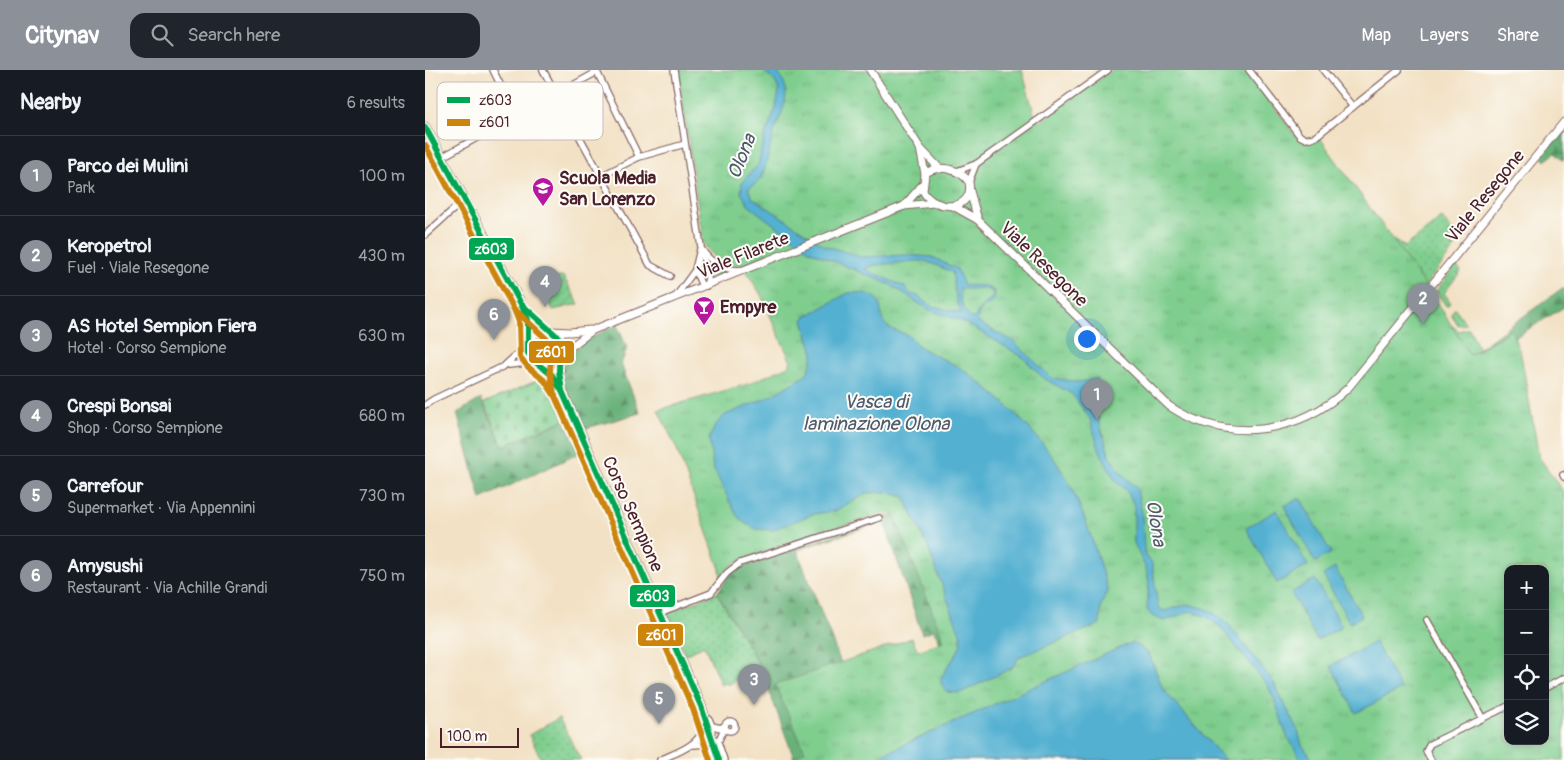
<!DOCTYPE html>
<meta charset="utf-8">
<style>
:root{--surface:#171b24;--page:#20242c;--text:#f1f3f6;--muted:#9ea1a6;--line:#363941;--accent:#8c9099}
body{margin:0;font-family:Pangolin,sans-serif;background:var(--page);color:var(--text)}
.controls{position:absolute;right:15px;bottom:15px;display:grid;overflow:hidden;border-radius:10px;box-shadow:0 2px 8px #0003}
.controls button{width:45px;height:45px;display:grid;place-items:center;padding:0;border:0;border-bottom:1px solid var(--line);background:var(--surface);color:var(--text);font:25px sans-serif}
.scale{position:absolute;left:15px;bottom:12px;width:79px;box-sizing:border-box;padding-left:5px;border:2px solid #4a1f2b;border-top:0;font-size:14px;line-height:18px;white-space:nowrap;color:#4a1f2b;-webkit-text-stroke:4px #fdfcf7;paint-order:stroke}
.you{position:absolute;left:661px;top:268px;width:18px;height:18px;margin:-12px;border:4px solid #fff;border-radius:50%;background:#1a73e8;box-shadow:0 0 0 8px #1a73e833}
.badge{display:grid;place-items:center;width:32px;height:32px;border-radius:50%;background:var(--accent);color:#fff;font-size:16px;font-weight:700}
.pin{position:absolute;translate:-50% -41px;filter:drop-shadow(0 1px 2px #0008)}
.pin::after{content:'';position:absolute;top:26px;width:18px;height:15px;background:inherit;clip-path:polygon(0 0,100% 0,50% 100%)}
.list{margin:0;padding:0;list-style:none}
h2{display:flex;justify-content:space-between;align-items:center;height:65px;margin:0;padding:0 20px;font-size:21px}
h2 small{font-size:16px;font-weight:400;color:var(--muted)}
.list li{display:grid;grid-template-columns:32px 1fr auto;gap:15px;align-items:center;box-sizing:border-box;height:80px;padding:0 20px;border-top:1px solid var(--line)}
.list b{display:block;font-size:19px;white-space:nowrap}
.list p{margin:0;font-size:16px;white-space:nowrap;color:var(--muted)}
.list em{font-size:16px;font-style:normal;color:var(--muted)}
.icon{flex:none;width:28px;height:28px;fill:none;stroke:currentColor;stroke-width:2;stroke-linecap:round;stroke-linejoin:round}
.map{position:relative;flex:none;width:1139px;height:690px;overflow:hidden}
header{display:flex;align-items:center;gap:30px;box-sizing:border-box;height:70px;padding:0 25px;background:var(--accent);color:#fff}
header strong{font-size:24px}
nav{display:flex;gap:28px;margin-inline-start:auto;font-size:18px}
.search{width:350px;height:45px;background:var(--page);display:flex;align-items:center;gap:12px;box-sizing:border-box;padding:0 18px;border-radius:15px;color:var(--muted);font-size:19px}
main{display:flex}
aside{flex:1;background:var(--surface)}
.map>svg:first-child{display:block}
.grass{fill:url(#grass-dots);stroke:#64765c}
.forest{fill:url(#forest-firs);stroke:#586852}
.cemetery{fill:url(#cemetery-stones);stroke:#64765c}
.park{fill:url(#park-tufts);stroke:#64765c;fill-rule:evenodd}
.garden{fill:url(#garden-furrows);stroke:#64765c}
.water{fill:#53b0d1;stroke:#4e687e;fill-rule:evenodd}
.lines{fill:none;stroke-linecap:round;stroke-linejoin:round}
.minor-casing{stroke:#856361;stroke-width:8}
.tertiary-casing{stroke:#856361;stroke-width:9}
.primary-casing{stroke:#856361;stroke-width:11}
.minor{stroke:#fff;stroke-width:5.5}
.tertiary{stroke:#fff;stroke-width:7}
.primary{stroke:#fff;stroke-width:9}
.bus-1-casing{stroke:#fdfcf7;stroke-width:10}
.bus-2-casing{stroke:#fdfcf7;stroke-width:10}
.bus-1{stroke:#00a651;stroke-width:6}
.bus-2{stroke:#cc840b;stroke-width:6}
.labels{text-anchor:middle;stroke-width:4;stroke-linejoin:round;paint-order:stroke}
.poi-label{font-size:18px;font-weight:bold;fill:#4a1f2b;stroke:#fdfcf7;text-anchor:start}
.street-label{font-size:18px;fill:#4a1f2b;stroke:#fdfcf7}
.water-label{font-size:19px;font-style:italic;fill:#4e596d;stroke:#fdfcf7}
.key{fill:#fdfcf7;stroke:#c7baba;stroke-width:1}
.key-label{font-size:14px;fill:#4a1f2b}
.line-badge{stroke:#fdfcf7;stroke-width:2}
.badge-label{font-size:14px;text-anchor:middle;font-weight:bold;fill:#fff}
</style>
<header>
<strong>Citynav</strong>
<div class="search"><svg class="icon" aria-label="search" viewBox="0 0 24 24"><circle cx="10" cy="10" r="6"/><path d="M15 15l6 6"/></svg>Search here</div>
<nav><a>Map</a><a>Layers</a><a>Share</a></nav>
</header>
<main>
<aside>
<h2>Nearby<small>6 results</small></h2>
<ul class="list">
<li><span class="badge">1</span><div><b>Parco dei Mulini</b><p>Park</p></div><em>100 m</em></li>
<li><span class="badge">2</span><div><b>Keropetrol</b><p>Fuel · Viale Resegone</p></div><em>430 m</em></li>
<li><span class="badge">3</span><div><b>AS Hotel Sempion Fiera</b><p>Hotel · Corso Sempione</p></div><em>630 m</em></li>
<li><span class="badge">4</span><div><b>Crespi Bonsai</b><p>Shop · Corso Sempione</p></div><em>680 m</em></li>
<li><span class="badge">5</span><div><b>Carrefour</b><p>Supermarket · Via Appennini</p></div><em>730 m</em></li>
<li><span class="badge">6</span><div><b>Amysushi</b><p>Restaurant · Via Achille Grandi</p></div><em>750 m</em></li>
</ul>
</aside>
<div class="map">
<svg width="1139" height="690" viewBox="0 0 1139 690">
<defs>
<pattern id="grass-dots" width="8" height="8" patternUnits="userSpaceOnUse" patternTransform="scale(1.25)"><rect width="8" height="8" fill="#7fce8e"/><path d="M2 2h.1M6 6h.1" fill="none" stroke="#6fb07b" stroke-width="1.8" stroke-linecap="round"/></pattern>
<pattern id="forest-firs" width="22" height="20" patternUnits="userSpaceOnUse" patternTransform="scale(1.25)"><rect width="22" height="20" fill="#67b179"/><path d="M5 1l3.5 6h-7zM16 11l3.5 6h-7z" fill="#578f63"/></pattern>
<pattern id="cemetery-stones" width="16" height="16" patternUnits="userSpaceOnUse" patternTransform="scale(1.25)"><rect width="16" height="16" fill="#7fce8e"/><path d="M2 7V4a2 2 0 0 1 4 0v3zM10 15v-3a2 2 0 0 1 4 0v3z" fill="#6fb07b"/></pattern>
<pattern id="park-tufts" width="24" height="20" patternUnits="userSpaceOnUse" patternTransform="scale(1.25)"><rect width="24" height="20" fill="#7fce8e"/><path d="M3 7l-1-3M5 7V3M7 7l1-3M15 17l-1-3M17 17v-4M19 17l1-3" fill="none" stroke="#6fb07b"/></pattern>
<pattern id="garden-furrows" width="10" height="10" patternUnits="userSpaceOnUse" patternTransform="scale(1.25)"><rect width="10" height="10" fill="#7fce8e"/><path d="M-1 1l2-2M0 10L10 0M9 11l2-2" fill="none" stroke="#6fb07b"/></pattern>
</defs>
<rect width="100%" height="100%" fill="#fdfcf7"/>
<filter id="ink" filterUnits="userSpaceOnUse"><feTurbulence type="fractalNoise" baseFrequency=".02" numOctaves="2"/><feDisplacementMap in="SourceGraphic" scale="10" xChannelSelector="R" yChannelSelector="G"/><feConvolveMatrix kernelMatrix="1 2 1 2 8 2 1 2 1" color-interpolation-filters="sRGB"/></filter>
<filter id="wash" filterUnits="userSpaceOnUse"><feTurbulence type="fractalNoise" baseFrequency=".0096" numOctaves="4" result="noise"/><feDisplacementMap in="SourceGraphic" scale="20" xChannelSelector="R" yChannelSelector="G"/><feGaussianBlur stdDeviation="1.12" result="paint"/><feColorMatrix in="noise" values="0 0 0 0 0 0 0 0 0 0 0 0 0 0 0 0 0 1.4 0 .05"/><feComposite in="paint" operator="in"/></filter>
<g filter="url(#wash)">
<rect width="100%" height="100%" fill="#f2e1c4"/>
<g class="grass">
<polygon points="1017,148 1035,171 943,289 960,163 980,177"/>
<polygon points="282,188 304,202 286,209"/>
<polygon points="1031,195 1036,201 1019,223 1026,233 1021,236 1011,221"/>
<polygon points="1030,238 1041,254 1033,255 1026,244"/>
<polygon points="1026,255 1034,261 1044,258 1054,279 1045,285"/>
<circle cx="120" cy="277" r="12"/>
<polygon points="292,523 335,596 303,615 301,613 296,615 279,575 260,585 242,543"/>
<polygon points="134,648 156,690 117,690 104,665"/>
</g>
<g class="forest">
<polygon points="1139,60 1139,91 1130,83 1120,91 1116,87"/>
<polygon points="1139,217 1139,237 1057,288 800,364 1022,249 1045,285"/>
<path d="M192,255L202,278L196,294L215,343L158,359C152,344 142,328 139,312C132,280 169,266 192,255Z"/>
<polygon points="56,329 78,376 139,350 155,383 56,429 32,343"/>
<polygon points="469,444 524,570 515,573 509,560 497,564 459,451 372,480 421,606 459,663 366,690 369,688 335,596 292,523 308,500"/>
</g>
<polygon class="cemetery" points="121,307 139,350 78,376 59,333"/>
<path class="park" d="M253,0H597L610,47L614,52L687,0H822L872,68C881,73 886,75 895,68L1010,229L1045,285L1086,260L1096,285L1114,387L1139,423V690H366L380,681L350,615L487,568L493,581L519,571L469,444L466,442L398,461L312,492L302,499L296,508L295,499L251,377L233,340L326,313L363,296L366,292L335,223L317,195C298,196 288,188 278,172ZM1083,499H1120V671H1083Z"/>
<polygon class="garden" points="138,206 154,234 128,240 121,224 125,223 121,211"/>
<g class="water">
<path d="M337,0H350C373,21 354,45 347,68C344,82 342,96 335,109C332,114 327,115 323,119L328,128L399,175L436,187L482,185L507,187L532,199L539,215L561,216L569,221V231L555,240L552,251L556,254L588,271L627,308L654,312L673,308L666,325L685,387L694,400L712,419L717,443L719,478L721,486L727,493L733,537L739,541L763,534L782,539L800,550L849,613L873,661L877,675L888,690H876L861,664L850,631L843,616L796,558L782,547L766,541L739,551L727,546L722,540L724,512L721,499L709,473V435L702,421L691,412L674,379L665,349L647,324L618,308L599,288L589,282L537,251L504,240L466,215L385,181L324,136L316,123L317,112L333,95L340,65L351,38L354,19L349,10ZM491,191H501L527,202L532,233L537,243L506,236L493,226L485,224L480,217L440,199L450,195ZM535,218C547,221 558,215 568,222V227L553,240L550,248H546C539,242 533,227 535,218Z"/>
<path d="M423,223C470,220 447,244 463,257C469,261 477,262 484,266C487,268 489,272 491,274C505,285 524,290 538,300C578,328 624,373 646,417C662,449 672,486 683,521L676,535L675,554L594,587L587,598L535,623L522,622L516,614V609C521,595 539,580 536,566L502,475L479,427L463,422L442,423L410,441L388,444L347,460L331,459L318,452L311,444L288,398L284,369L291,354L300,345L342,328L381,305L386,295L388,283L378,250L380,247Z"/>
<polygon points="875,428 906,483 890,492 859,436"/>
<polygon points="852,440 883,496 852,513 821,458"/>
<polygon points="910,498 937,546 925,553 898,505"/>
<polygon points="890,509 917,557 892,570 866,523"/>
<polygon points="708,572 724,584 738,619 800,690 445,690"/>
<polygon points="950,572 976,619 931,643 906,596"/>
</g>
</g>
<g filter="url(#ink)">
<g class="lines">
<g class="minor-casing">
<g id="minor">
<polyline points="68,0 91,46"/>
<polyline points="118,0 225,195 245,206"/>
<polyline points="171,0 214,87"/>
<polyline points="249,0 276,177 283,208 281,216 276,214 270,200"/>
<polyline points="824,0 875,66 881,69 890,67 974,0"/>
<polyline points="898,0 928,37"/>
<polyline points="17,87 172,2"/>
<polyline points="532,101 551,94 683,0"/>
<polyline points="176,106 214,87 260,74"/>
<polyline points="544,112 551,94"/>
<polyline points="0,165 40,129"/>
<path d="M278,181C287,194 299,200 315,200"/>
<polyline points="251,226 270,200 275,179"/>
<polyline points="84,295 111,292"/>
<polyline points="0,335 9,329 79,296 102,275"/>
<polyline points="1138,405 1139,407"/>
<polyline points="234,543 286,523 302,503 315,493 454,448"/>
<polyline points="1002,550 1057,647"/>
<polyline points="1120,618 1139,608"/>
<polyline points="284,649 287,656 296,658 300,655"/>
<circle cx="305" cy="656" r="5"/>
<polyline points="268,675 282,674 289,690"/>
<path d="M235,690C250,683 274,676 278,658L263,613"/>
<polyline points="299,690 293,672 298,661 302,660"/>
<polyline points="1006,690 1001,681 1005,674 1083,636"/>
</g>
</g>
<g class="tertiary-casing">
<g id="tertiary">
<polyline points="445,0 495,78 515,99"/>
<path d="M495,78L500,104L498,121C509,142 550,142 544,112C535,99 513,93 500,104"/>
<polyline points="545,121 553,150"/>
<polyline points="479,136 498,114"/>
<path d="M528,136L553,150L744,336C802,374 873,365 923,318L1139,52"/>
<polyline points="126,261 145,262 165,260"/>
<polyline points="135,285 168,260 479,136 509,133"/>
</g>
</g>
<g class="primary-casing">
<g id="primary">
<polyline points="0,57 96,234 103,250 103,283 109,291 127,305 137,321 276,636 294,690"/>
<polyline points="101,240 123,260"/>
<path d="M104,271C124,235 160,294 116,295"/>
<polyline points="134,287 135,314"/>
</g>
</g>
<use href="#minor" class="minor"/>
<use href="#tertiary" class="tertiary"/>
<use href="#primary" class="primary"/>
<g class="bus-1-casing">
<g id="bus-1">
<polyline points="0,57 96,234 135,269 134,301 137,321 276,636 294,690"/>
<polyline points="97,236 103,250 103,283 109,291 127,305 137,321"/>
</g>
</g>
<g class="bus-2-casing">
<g id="bus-2">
<polyline points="0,75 89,239 127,274 125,301 129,324 268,639 285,690"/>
<polyline points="89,239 94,252 95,287 103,297 120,311 130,326"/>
</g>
</g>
<use href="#bus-1" class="bus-1"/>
<use href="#bus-2" class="bus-2"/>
</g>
</g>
<defs>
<g id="school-pin" transform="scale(1.125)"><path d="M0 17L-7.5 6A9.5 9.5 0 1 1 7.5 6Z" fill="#b5179e" stroke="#fdfcf7"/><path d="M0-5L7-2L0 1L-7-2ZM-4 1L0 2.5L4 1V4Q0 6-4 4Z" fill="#fff"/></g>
<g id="bar-pin" transform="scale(1.125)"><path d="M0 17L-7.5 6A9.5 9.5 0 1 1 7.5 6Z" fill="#b5179e" stroke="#fdfcf7"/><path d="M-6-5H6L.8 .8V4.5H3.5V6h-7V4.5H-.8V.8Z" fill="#fff"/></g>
</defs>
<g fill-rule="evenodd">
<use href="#school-pin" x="118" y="118"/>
<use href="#bar-pin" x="279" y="237"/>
</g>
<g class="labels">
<g class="poi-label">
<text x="134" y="114">Scuola Media<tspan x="134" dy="21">San Lorenzo</tspan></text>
<text x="295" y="243">Empyre</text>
</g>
<g class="street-label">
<text transform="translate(1060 126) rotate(-51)" y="6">Viale Resegone</text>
<text transform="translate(318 185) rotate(-22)" y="6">Viale Filarete</text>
<text transform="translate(619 194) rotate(44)" y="6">Viale Resegone</text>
<text transform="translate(208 444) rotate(66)" y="6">Corso Sempione</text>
</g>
<g class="water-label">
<text transform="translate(316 86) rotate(-68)" y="7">Olona</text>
<text x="451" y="338">Vasca di<tspan x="451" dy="22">laminazione Olona</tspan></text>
<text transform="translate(732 453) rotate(81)" y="7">Olona</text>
</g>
</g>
<rect x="12" y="12" width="166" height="58" rx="8" class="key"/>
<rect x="22" y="27" width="23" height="6" fill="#00a651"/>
<rect x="22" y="49" width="23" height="7" fill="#cc840b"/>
<g class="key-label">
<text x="54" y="35">z603</text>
<text x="54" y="57">z601</text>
</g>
<g class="line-badge">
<rect x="43" y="167" width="47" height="24" rx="5" fill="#00a651"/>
<rect x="103" y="270" width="47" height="24" rx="5" fill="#cc840b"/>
<rect x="204" y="514" width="47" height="24" rx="5" fill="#00a651"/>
<rect x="212" y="553" width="47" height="24" rx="5" fill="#cc840b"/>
</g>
<g class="badge-label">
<text x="66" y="184">z603</text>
<text x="126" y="287">z601</text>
<text x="228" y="531">z603</text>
<text x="236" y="570">z601</text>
</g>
</svg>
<div class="controls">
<button>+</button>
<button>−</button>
<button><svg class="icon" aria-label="locate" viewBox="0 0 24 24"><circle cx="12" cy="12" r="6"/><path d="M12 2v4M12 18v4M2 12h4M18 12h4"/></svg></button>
<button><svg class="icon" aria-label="layers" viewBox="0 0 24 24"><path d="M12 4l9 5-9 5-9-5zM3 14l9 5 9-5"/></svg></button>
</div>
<div class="scale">100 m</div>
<div class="you"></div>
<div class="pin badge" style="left:672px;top:350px">1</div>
<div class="pin badge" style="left:998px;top:254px">2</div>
<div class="pin badge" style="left:329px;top:635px">3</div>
<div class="pin badge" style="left:120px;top:237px">4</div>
<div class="pin badge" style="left:234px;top:654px">5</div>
<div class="pin badge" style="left:69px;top:270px">6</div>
</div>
</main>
